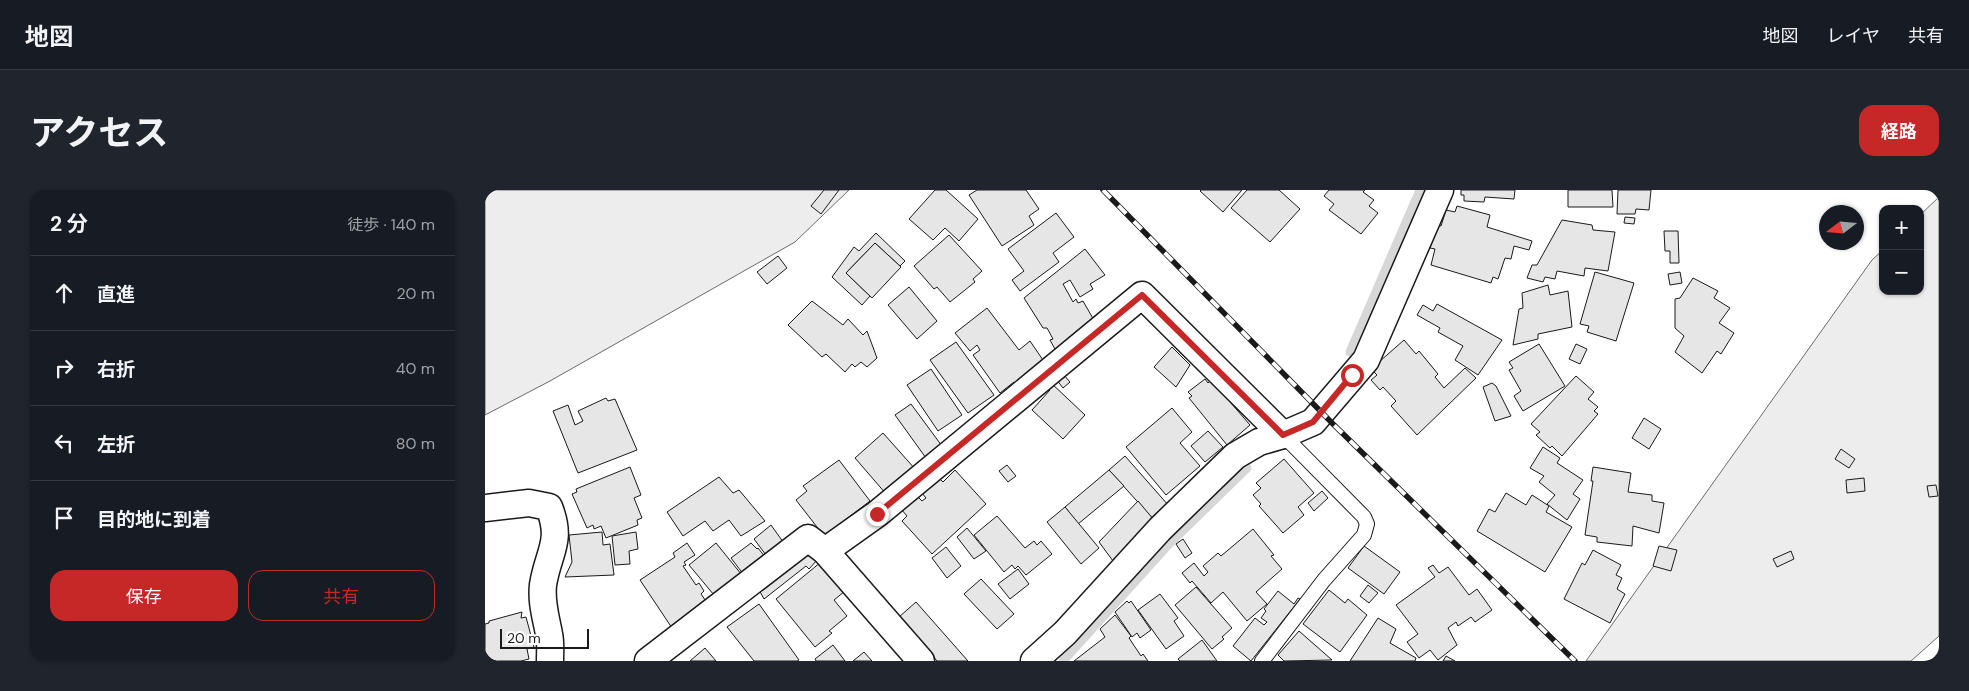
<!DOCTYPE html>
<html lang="ja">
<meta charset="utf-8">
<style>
:root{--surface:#171b24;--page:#20242c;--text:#f1f3f6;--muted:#9ea1a6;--line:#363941;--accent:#c62828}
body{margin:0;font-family:"DM Sans","Noto Sans JP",sans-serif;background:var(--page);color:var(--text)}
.controls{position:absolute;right:15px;top:15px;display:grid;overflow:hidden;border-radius:10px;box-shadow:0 1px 4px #0004}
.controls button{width:45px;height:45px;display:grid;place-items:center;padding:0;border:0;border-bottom:1px solid var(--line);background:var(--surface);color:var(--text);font:25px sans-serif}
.compass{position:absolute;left:1334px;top:15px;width:45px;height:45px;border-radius:50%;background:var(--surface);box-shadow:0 1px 4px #0004;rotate:254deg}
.scale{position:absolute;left:15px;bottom:12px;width:89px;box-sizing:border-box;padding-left:5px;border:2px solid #1a1a1a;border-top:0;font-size:14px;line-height:18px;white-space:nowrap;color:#1a1a1a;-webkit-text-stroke:4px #fff;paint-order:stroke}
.stop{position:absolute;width:15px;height:15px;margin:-11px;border:4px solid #c62828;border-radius:50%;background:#fff}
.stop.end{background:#c62828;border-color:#fff;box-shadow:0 1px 5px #0008}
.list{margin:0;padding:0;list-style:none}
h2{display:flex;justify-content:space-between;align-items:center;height:65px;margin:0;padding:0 20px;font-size:21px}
h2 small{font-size:16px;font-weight:400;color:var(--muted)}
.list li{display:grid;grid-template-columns:32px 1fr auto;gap:15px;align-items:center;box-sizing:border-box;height:75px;padding:0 20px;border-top:1px solid var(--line)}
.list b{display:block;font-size:19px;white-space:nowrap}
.list em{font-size:16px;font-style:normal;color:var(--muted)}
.actions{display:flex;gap:10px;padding:15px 20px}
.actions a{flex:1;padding:11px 0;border:1px solid var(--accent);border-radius:15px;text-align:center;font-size:18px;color:var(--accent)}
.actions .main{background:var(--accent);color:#fff}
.icon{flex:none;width:28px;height:28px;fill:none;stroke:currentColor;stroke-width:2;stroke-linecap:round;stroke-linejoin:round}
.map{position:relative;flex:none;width:1454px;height:471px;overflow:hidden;border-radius:15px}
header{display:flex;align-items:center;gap:30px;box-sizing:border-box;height:70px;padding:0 25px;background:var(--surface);border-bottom:1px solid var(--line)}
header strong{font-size:24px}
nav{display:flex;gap:28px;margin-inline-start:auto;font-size:18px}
.intro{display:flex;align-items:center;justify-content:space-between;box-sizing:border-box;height:120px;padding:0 30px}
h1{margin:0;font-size:35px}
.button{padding:12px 22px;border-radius:15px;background:var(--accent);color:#fff;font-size:18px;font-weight:700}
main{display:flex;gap:30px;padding:0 30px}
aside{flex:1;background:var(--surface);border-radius:15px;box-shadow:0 1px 4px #0004}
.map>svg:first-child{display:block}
.built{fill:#ededed;stroke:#6a6a6a}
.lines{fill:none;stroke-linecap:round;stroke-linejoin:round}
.stream{stroke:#d7d7d7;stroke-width:9}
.building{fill:#e6e6e6;stroke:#1a1a1a}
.service-casing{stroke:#1a1a1a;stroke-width:16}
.minor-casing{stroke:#1a1a1a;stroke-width:29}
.service{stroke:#fff;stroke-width:14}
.minor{stroke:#fff;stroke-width:26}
.rail-casing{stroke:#1a1a1a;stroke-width:5.5}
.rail{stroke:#fff;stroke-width:4;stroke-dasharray:11;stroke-linecap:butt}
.route{stroke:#c62828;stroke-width:6}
</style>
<header>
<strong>地図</strong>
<nav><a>地図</a><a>レイヤ</a><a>共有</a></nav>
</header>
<div class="intro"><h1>アクセス</h1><a class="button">経路</a></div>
<main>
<aside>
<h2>2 分<small>徒歩 · 140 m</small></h2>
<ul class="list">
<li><svg class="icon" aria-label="ahead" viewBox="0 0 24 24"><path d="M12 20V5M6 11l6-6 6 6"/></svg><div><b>直進</b></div><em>20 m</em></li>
<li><svg class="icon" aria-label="right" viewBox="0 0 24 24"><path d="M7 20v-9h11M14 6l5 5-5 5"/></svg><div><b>右折</b></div><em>40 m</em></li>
<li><svg class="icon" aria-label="left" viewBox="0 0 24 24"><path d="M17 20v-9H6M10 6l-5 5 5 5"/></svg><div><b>左折</b></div><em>80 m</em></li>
<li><svg class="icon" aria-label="arrive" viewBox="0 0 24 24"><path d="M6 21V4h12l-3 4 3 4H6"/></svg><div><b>目的地に到着</b></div></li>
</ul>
<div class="actions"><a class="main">保存</a><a>共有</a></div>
</aside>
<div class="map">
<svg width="1454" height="471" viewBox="0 0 1454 471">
<rect width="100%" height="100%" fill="#fff"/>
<g class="built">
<polygon points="0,0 364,0 310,52 65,191 0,225"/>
<polygon points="1454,7 1454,446 1426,471 1101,471 1387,70 1398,60 1398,101 1435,101 1435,25"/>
</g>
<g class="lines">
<g class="stream">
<polyline points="865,162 935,0"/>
<polyline points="578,471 684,354 762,278"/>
</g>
</g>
<g class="building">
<polygon points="339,0 354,0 336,24 326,16"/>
<polygon points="450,0 461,0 493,29 474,51 460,38 448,50 424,29"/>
<polygon points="492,0 541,0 554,19 544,26 549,35 517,56 484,5"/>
<polygon points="716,0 757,0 738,22 715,1"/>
<polygon points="762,0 794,0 815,19 785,52 746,18"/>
<polygon points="844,0 880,0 878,2 889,10 884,16 893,23 876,44 844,20 849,14 839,6"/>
<polygon points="976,0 1030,0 1029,9 1000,7 999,12 979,11 979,5 976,5"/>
<polygon points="1083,0 1127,0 1128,17 1083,17"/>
<polygon points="1133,0 1166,0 1164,20 1151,19 1150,24 1132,24"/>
<polygon points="972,16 1005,25 1002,37 1047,51 1044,60 1029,56 1026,69 1020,68 1013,89 1008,87 1006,93 946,75 950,59 945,58 952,35 956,36 961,20 970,22"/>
<polygon points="571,23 589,47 568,63 574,72 535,101 527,90 539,81 523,59"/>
<polygon points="1140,27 1150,28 1149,34 1139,33"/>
<polygon points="1077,30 1107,35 1108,40 1130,42 1123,81 1100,78 1099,86 1072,81 1070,89 1060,87 1058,92 1042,88 1047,75 1052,75"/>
<polygon points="1179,41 1193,41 1194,73 1185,73 1185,61 1180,61"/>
<polygon points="391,43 420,71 415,76 390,53 361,83 385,106 377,115 347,87 369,57 374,61"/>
<polygon points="464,45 497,81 488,89 490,92 465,112 452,97 449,99 429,76"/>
<polygon points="390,53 416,77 387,108 361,83"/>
<polygon points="600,59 620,85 605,94 608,99 595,107 585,90 578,94 588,112 591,109 593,113 598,111 610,132 583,148 586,152 571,161 565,150 568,149 562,138 558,138 539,108"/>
<polygon points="293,66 302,78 282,94 272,82"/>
<polygon points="1110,82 1149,93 1131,151 1102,142 1104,136 1095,134"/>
<polygon points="1195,82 1197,93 1185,95 1183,84"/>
<polygon points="1208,88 1233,101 1229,108 1245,118 1234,133 1249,143 1236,164 1232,161 1217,183 1190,162 1199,146 1190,138 1190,109 1195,108"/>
<polygon points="1063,95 1065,105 1083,101 1087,137 1053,144 1053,149 1028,155 1034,119 1038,118 1037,103"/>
<polygon points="424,97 452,131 432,149 403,115"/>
<polygon points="327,111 358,135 363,129 378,145 382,141 392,168 382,177 376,172 370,177 367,174 360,182 341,164 337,167 303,135"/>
<polygon points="952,114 1017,150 993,185 970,170 978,156 953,142 955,138 932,125 938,115 948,121"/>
<polygon points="502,118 534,160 545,151 560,173 532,195 529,192 515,203 488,165 495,160 492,155 485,161 470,143"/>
<polygon points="919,150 931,164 934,161 953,184 950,187 959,198 980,178 991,188 932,245 906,216 911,211 898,197 895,200 886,190 892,185 886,179"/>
<polygon points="471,152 509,205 483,223 445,170"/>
<polygon points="1054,154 1080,196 1038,221 1029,206 1036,201 1024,180 1028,178 1024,172"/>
<polygon points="1091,154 1102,159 1095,174 1084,169"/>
<polygon points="687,157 705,175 691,197 669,177"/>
<polygon points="446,179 477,225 453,241 422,195"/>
<polygon points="577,183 585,192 578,198 571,189"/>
<polygon points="1091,186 1109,202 1103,209 1113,217 1109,221 1113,224 1077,266 1067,256 1065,258 1051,245 1055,242 1046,234"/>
<polygon points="720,189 723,193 726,190 765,235 742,255 704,208 707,206 703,202"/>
<polygon points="565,192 600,225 578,249 547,220 565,200 561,196"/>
<polygon points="1007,193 1011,196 1026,226 1010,231 998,197"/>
<polygon points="121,208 123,211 130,209 152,260 93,283 68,221 83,215 90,235 98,231 93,221"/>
<polygon points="426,214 457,256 441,268 410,225"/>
<polygon points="687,218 707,242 695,253 715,276 681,305 641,257"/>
<polygon points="1159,228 1176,239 1164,259 1147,248"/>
<polygon points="723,241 738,257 720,272 706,256"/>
<polygon points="398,243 431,280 402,305 370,268"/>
<polygon points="1058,257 1075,268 1072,273 1098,290 1088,304 1095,309 1082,330 1062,314 1070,305 1054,292 1059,286 1045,278"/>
<polygon points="1356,259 1370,269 1364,278 1350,269"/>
<polygon points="640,266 684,316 669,330 624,280"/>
<polygon points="799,269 829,303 813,317 819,325 798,343 774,316 776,314 768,305 776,298 771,293"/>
<polygon points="354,270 385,311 339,346 311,310 322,301 318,296"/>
<polygon points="522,275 531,286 523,292 514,281"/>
<polygon points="145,277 156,305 149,308 157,328 152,330 153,335 121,348 116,336 109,339 108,335 102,338 87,304 92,302 91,299"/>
<polygon points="1108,277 1146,283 1143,302 1167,305 1167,311 1179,313 1174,343 1148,336 1147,356 1112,352 1112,347 1100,345 1108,291 1106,291"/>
<polygon points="470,280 501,314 447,364 417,331 422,326 416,319 432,306 437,311 441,308 437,303 453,287 458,292"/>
<polygon points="624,280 639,296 593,334 580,317"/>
<polygon points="234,287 248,303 254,300 280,331 256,346 244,330 228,341 220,331 198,346 182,322"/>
<polygon points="1379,288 1380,301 1362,303 1361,290"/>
<polygon points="1451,295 1453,306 1444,307 1442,296"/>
<polygon points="837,301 843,308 829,321 823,313"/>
<polygon points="1021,303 1041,315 1047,305 1064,316 1061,322 1087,337 1060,382 992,341 1004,319 1010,322"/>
<polygon points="653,311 669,330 628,371 614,352"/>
<polygon points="580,317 614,358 596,374 562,332"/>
<polygon points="512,326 540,358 549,351 552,355 556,351 567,364 541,385 533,376 530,379 527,375 519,382 489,345"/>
<polygon points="286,335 301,356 284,369 269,349"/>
<polygon points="482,338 501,361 489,369 472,347"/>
<polygon points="768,339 789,365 786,366 797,379 771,402 782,414 762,431 738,402 726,413 707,391 705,393 697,383 709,373 719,386 723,382 718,376 733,363 736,366"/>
<polygon points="117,342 118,355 125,354 129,385 80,387 87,372 84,345"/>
<polygon points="151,342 153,359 144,361 145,374 130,375 127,346"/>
<polygon points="698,349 707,363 700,368 691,354"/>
<polygon points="202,353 210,365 199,372 201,375 198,376 211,395 214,393 219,401 216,404 225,417 189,441 155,390 190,367 188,363"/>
<polygon points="231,353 261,390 234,411 204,375"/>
<polygon points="266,353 272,359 273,358 284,372 262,389 246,368"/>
<polygon points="879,356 915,382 899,404 863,378"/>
<polygon points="1174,356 1192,360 1186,381 1168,376"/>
<polygon points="461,357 476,376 462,388 447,368"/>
<polygon points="325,360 333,369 324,379 321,376 279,409 273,398"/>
<polygon points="1108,360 1136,375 1131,385 1137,388 1132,399 1140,404 1125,433 1079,409 1097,373 1100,375"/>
<polygon points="1306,361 1309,369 1292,377 1288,369"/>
<polygon points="336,372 360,401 349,410 362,426 344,441 347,443 330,457 291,409"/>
<polygon points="948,375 954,383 963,377 984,405 992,399 1007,420 990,432 986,427 973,436 971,432 963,438 972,455 953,470 945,460 934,468 922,452 933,444 911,415 950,387 943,378"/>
<polygon points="533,379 544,394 525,409 513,394"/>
<polygon points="496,389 529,424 512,439 479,404"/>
<polygon points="883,395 893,403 884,413 875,406"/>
<polygon points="711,397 747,438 737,447 739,449 727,459 690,415"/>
<polygon points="844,400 860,413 863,409 882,425 855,462 818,434"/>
<polygon points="793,401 809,414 813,408 815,409 766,471 748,456 770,428 779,435 782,432 776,428 781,421 779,419"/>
<polygon points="675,404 693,428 689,431 699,446 681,459 653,420"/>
<polygon points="642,411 644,413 646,411 666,440 655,448 652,443 647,447 630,422"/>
<polygon points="431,412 483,471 452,471 414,427"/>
<polygon points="274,414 314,470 312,471 269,471 242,437"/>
<polygon points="37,422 36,428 41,427 49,457 42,459 44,469 36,471 2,471 0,465 0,434 4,433 4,431"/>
<polygon points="630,425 646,446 644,448 656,466 658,464 663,471 589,471 620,447 615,439"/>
<polygon points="893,428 911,439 905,453 931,468 930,471 865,471"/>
<polygon points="814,441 847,470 799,471 793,465"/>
<polygon points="717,450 732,471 695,471 693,469"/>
<polygon points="348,455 360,471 331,471 330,469"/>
<polygon points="220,458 231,471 205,471"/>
<polygon points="379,462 387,471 368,471"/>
<polygon points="961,466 970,471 958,471"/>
</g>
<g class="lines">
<g class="service-casing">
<polyline id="service" points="777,471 839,390 879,345 882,334 879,327 798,245"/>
</g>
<g class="minor-casing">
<g id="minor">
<path d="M0,318L44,313L64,317C78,352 63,362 58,395C56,412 61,428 64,444C66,453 65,462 65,471"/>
<polyline points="163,471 323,348 340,361"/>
<polyline points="436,471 340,361 392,324 657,105 798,245"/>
<polyline points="549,471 580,443 675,339 750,266 774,252 798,245 828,232 881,170 955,0"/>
</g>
</g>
<use href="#service" class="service"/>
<use href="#minor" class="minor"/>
<g class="rail-casing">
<polyline id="rail" points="618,0 848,234 1090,471"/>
</g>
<use href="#rail" class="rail"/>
</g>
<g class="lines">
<polyline class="route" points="392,324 657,105 798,245 828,232 867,185"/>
</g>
</svg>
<div class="controls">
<button>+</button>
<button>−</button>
</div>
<svg class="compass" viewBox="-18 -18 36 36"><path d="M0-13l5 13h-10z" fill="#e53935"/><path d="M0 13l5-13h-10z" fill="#9ea1a6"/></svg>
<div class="scale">20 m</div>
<div class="stop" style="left:867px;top:185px"></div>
<div class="stop end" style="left:392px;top:324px"></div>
</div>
</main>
